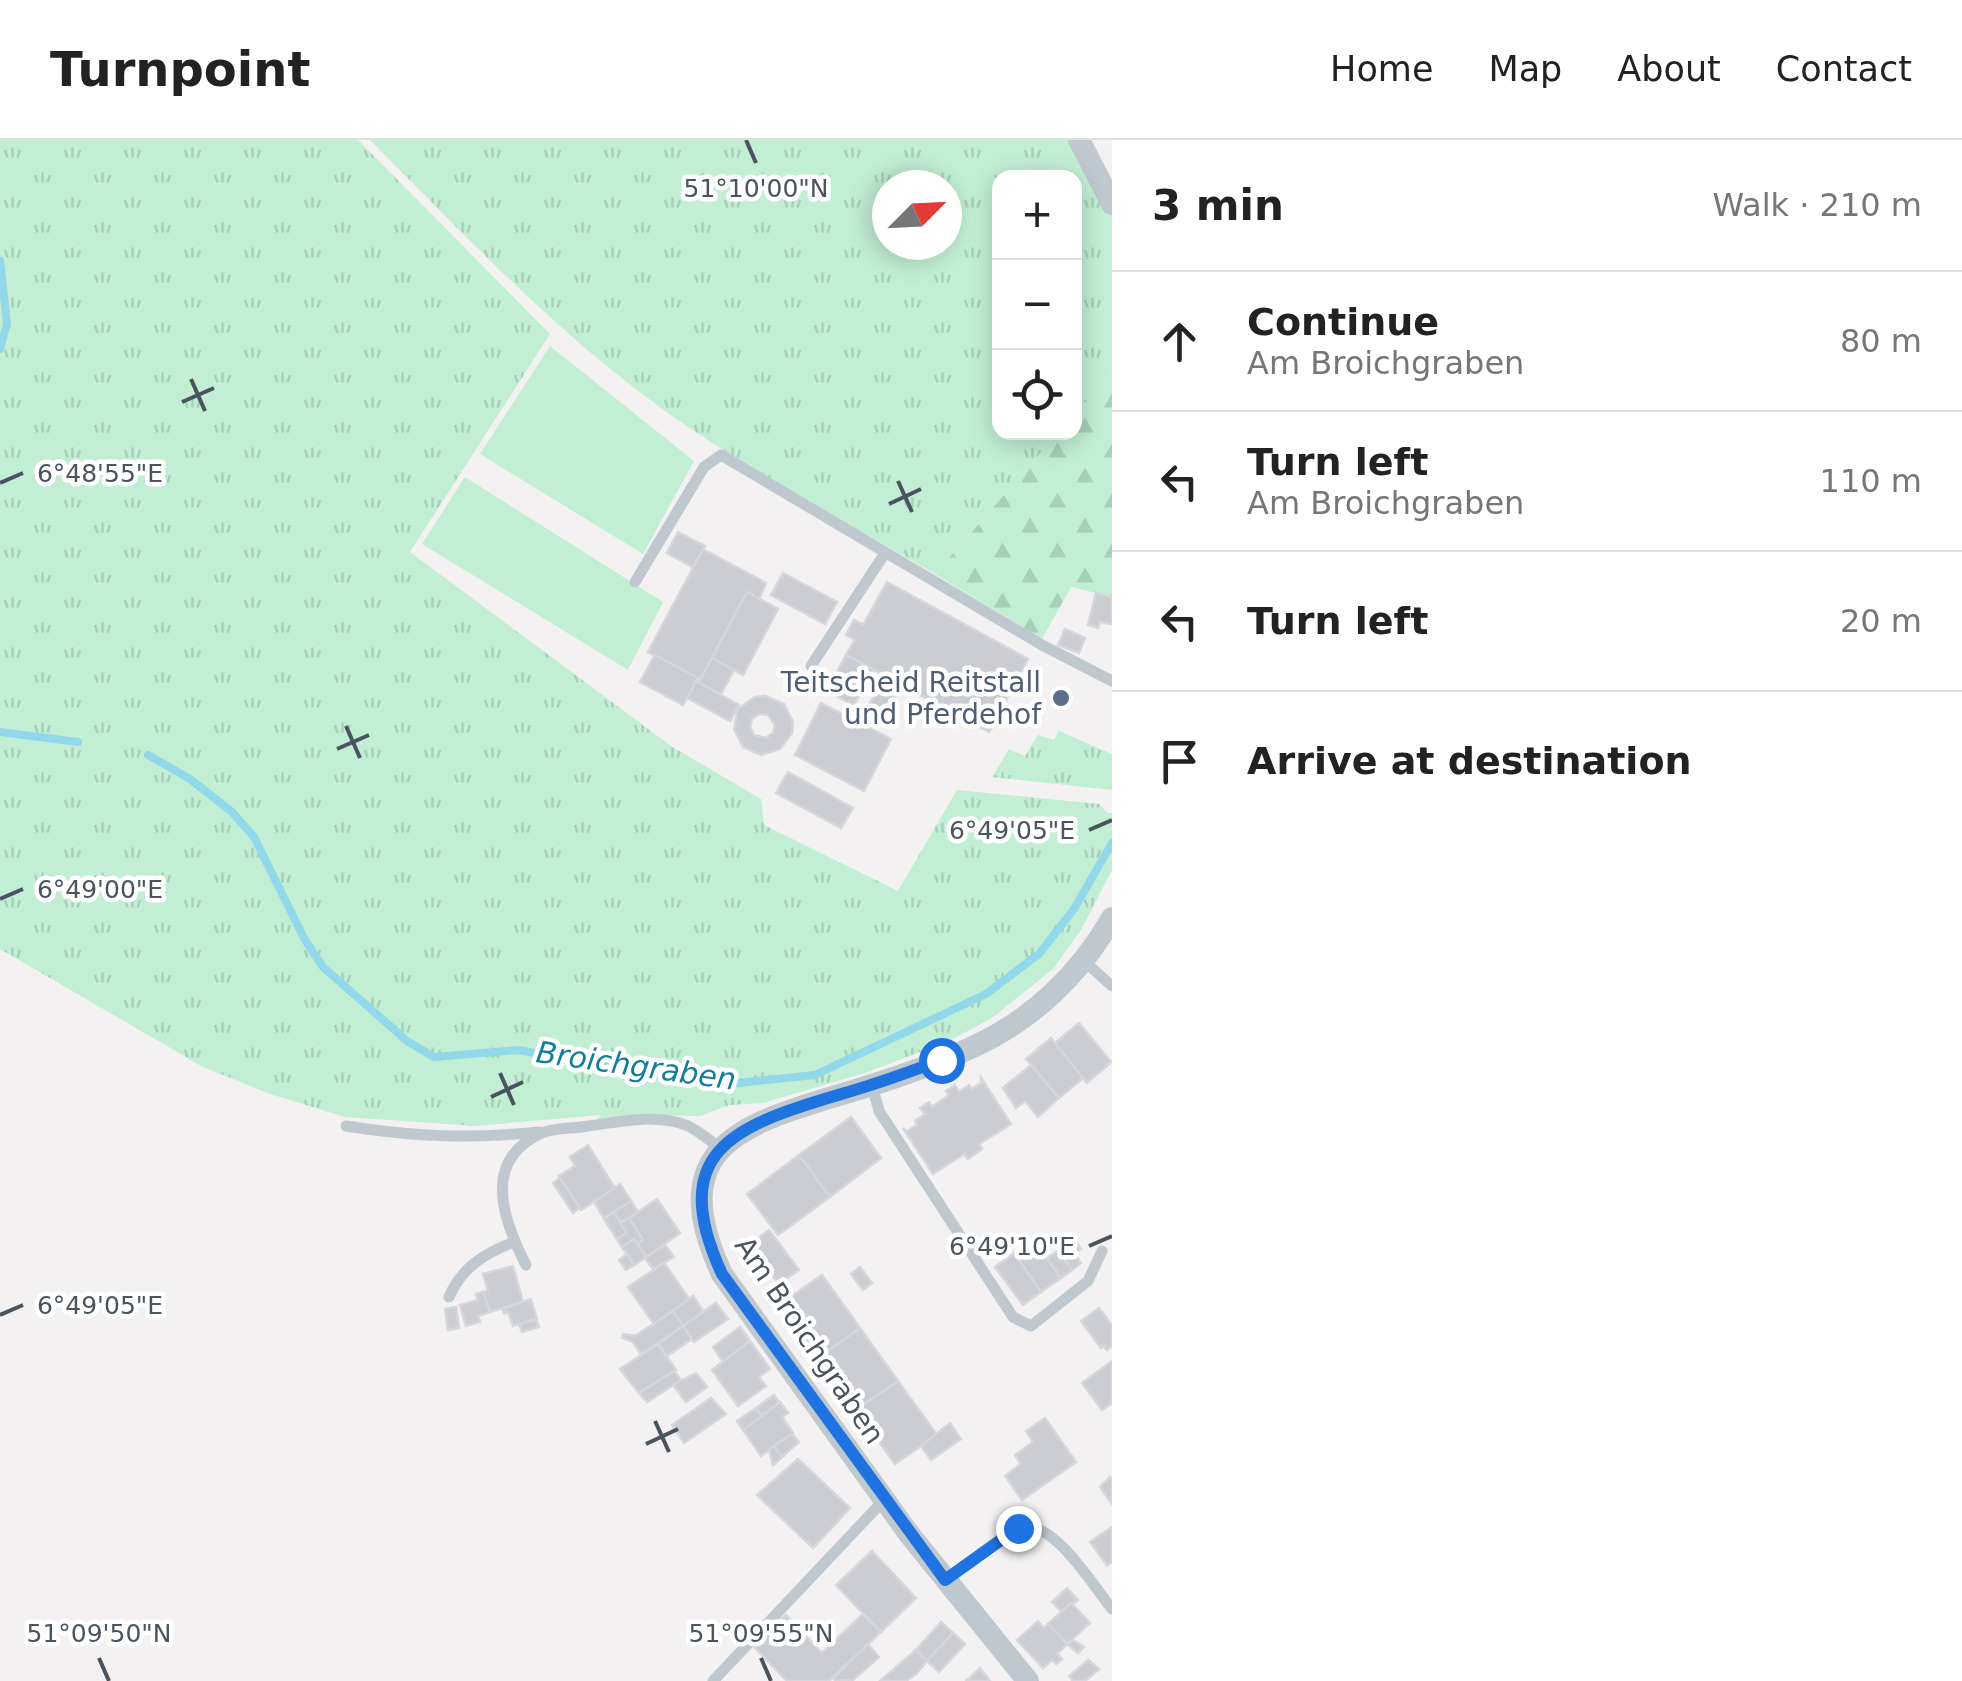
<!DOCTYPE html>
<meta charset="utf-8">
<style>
:root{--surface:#fff;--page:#f6f6f6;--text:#222;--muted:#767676;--line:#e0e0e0}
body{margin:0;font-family:"DejaVu Sans",sans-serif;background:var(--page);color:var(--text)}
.controls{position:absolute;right:30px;top:30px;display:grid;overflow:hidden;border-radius:20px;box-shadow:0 5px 25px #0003}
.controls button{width:90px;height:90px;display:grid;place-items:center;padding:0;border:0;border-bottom:2px solid var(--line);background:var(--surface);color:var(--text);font:50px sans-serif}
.compass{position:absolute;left:872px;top:30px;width:90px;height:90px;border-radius:50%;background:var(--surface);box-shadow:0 5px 25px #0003;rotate:66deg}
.stop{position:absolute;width:30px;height:30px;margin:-22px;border:8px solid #1e73e0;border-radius:50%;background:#fff}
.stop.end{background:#1e73e0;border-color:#fff;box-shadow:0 2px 10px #0008}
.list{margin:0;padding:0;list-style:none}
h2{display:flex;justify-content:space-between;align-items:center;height:130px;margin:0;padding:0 40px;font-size:42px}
h2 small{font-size:32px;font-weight:400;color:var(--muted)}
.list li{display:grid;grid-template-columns:65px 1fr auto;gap:30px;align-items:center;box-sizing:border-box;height:140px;padding:0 40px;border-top:2px solid var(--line)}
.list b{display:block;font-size:38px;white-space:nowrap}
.list p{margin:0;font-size:32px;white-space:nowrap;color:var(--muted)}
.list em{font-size:32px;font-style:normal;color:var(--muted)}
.icon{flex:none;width:55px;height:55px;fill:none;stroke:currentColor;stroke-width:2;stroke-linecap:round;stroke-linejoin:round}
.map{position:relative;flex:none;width:1112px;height:1541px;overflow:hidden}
header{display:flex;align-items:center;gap:60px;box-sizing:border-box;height:140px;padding:0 50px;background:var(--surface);border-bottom:2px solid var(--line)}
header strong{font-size:48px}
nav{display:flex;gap:55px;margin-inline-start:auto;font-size:35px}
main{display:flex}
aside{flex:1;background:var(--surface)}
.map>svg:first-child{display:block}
.grass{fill:url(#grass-tufts);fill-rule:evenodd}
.forest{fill:url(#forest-firs)}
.pitch{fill:#c2efd3}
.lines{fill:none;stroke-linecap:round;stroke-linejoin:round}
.stream{stroke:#90d8ea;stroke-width:8}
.building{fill:#cbcdd3;stroke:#d5d7dc;stroke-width:2.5;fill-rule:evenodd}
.service{stroke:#bfc8cf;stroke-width:11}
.minor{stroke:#bfc8cf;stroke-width:22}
.route{stroke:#1e73e0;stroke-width:12}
.ticks{fill:none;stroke:#49545e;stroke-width:4}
.service-dot{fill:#5c6f8a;stroke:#fff;stroke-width:4}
.labels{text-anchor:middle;stroke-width:9;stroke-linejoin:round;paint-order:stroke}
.service-label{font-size:28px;fill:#4e5e75;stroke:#fff;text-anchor:end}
.street-label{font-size:28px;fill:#49545e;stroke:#fff}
.water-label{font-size:30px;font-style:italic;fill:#117e9b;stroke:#fff}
.ticks-label{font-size:25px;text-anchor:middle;fill:#49545e;stroke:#fff;stroke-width:9;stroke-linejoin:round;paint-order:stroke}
</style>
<header>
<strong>Turnpoint</strong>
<nav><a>Home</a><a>Map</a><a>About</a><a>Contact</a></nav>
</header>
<main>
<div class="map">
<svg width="1112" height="1541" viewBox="0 0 1112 1541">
<defs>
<pattern id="grass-tufts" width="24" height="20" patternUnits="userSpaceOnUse" patternTransform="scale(2.5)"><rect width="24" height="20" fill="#c2efd3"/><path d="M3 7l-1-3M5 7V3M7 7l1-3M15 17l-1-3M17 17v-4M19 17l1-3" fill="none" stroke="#a8cfb8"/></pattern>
<pattern id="forest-firs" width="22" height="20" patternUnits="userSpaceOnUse" patternTransform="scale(2.5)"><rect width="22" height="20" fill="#c2efd3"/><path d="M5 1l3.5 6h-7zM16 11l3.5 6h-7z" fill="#a8cfb8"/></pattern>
</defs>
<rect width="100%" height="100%" fill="#f3f1f1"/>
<g class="grass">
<polygon points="0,0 358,0 550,194 410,412 671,606 761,659 764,685 898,751 957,650 1099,664 1108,673 1112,673 1112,730 1081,790 1053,829 992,878 951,900 865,933 763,963 730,965 700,976 650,975 595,981 601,975 475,986 345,977 270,954 203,927 0,809"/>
<path d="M370,0H1072L1112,75V232L1075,274L1074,38H999V292L1058,293L935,434C835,375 729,321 637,250C540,176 456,86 370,0ZM887,45H947V105H887Z"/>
<polygon points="1059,591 1112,614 1112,650 992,637 1009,609 1025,616 1038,595 1054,600"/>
</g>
<polygon class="forest" points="1112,232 1112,457 1071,447 1042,499 935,434 1058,293 1074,292 1075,274"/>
<g class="pitch">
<polygon points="550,206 694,321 643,414 480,314"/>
<polygon points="465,337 663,462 628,530 422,404"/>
</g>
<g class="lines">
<g class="stream">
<polyline points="0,121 7,184 0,209"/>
<polyline points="0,592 78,602"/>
<polyline points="148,615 190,639 232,672 254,697 305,800 323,827 407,901 434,917 518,910 644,933 738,943 815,935 986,854 1039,814 1074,769 1112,703"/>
</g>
</g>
<g class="building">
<polygon points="678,392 705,406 693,427 667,413"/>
<polygon points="703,409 766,443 759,459 747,452 700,540 648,512"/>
<polygon points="783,433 837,462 825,484 771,455"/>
<polygon points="887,442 1028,519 989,592 846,515 855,500 846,495 854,480 863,485"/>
<polygon points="747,452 778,469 743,535 712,518"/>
<polygon points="1096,453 1112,457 1112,484 1100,482 1098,488 1088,485"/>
<polygon points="1065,489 1085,498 1079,513 1058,505"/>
<polygon points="655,515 698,538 683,565 640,542"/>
<polygon points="846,515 873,529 854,565 827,551"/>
<polygon points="712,518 734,530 721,554 696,541 700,540"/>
<polygon points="885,536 902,545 883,581 865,572"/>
<polygon points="696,541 739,565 730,581 687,558"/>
<path d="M765,556L784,564L793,582L792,593L780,609L761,615L743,607L734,589L738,569L755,557ZM759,574L768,575L775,585L773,593L766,598L754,595L750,587L752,579Z"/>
<polygon points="821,563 891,599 864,651 795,615"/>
<polygon points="788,632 853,668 841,688 776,653"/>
<polygon points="1079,883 1111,922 1087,943 1055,903"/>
<polygon points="1051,898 1083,938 1059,958 1026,919"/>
<polygon points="1031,925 1059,958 1038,977 1025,961 1016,968 1003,948"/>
<polygon points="981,938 1011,984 979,1004 982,1009 968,1019 964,1014 933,1034 903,988 907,991 917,985 915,981 925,974 920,968 929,962 932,967 949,955 946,951 955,945 959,952 969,945 971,949 981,943"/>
<polygon points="851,977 881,1018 830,1057 799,1015"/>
<polygon points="588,1005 615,1048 581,1070 559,1036 575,1026 570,1017"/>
<polygon points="799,1015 830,1057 778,1095 747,1054"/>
<polygon points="560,1038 580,1068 573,1073 553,1043"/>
<polygon points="620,1044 631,1061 604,1078 594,1062"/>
<polygon points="657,1059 680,1093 646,1117 638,1104 643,1100 629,1078"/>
<polygon points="631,1061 638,1072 620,1083 614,1072"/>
<polygon points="614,1072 627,1093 617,1099 604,1079"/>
<polygon points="629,1078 643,1100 638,1104 634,1099 622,1107 617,1099 627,1093 620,1083"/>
<polygon points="769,1090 799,1130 779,1144 749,1105"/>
<polygon points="634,1099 646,1117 634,1125 622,1107"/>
<polygon points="1074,1099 1081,1109 1074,1113 1081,1123 1072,1130 1058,1111"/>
<polygon points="1034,1100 1061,1138 1041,1152 1014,1113"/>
<polygon points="665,1105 674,1117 653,1129 645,1118"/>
<polygon points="1058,1111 1072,1130 1061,1138 1047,1118"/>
<polygon points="1014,1113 1041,1152 1023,1165 995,1127"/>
<polygon points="627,1114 634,1125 626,1130 619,1120"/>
<polygon points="664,1123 689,1159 654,1184 628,1147"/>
<polygon points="513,1126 523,1162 490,1172 483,1152 488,1151 483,1134"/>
<polygon points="860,1127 872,1143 863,1150 851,1134"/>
<polygon points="822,1135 860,1188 819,1218 805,1199 801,1202 792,1190 796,1187 780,1164"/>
<polygon points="483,1152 490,1172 478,1176 480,1182 466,1186 460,1165 478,1160 476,1154"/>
<polygon points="693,1156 704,1172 683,1186 673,1171"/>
<polygon points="531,1159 537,1179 513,1186 508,1172 504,1173 503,1169"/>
<polygon points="716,1163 728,1179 694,1202 683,1186"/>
<polygon points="456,1167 459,1188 448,1190 445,1169"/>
<polygon points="1099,1168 1112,1185 1112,1206 1107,1210 1103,1206 1101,1208 1081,1181"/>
<polygon points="673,1171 683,1186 641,1214 632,1201 622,1198 623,1194 635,1196"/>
<polygon points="536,1179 539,1187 522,1192 519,1184"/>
<polygon points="683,1186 692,1199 667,1216 658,1204"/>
<polygon points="740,1187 750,1201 723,1222 713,1207"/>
<polygon points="860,1188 898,1241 856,1270 840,1248 836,1251 828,1239 832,1236 819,1218"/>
<polygon points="750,1201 770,1229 759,1237 766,1246 738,1266 712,1230"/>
<polygon points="658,1204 676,1230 639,1253 620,1229"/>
<polygon points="1112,1221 1112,1263 1102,1270 1082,1243"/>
<polygon points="674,1231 681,1240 647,1262 639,1253"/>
<polygon points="696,1233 707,1247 686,1262 673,1245"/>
<polygon points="898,1241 937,1295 895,1324 856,1270"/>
<polygon points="774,1255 780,1264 762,1276 756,1268"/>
<polygon points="711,1258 726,1274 684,1303 672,1285"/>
<polygon points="780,1262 788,1273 782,1277 793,1293 761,1316 743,1290"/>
<polygon points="756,1268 762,1276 743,1290 737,1281"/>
<polygon points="1045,1278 1076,1322 1022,1360 1005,1336 1021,1324 1015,1315 1033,1302 1026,1291"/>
<polygon points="950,1283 961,1299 931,1320 921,1306"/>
<polygon points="792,1294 799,1302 782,1317 774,1306"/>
<polygon points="774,1306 782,1317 773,1325 769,1310"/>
<polygon points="798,1319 850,1368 813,1408 757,1355"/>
<polygon points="1110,1337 1112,1340 1112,1364 1100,1347"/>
<polygon points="1112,1387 1112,1422 1107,1425 1090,1402"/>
<polygon points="872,1411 916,1458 881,1492 836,1445"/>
<polygon points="1067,1448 1078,1460 1062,1472 1052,1462"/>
<polygon points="1071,1463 1090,1483 1067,1504 1048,1484"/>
<polygon points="863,1474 881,1492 829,1541 787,1541 753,1506 786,1475 822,1513"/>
<polygon points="1038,1481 1044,1488 1048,1484 1067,1504 1057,1514 1062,1519 1056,1524 1052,1520 1043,1528 1017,1500"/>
<polygon points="941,1482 953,1493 927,1521 916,1510"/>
<polygon points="953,1493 965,1504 939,1532 927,1521"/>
<polygon points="1073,1500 1084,1507 1078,1513 1067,1504"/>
<polygon points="868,1504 879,1517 853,1540 836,1541 833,1538"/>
<polygon points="916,1510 927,1521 916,1534 906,1541 880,1541"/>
<polygon points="1088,1520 1099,1529 1085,1541 1073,1541 1069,1536"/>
<polygon points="980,1528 990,1541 966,1541"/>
</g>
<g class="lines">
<g class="service">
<polyline points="635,442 704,327 721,315 1042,505 1112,541"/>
<polyline points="811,526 885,413"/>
<polyline points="1085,822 1112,846"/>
<polyline points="872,945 879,971 1013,1177 1031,1186 1088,1141 1102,1111"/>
<path d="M346,986C415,997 470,999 539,992"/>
<path d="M526,1125C503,1080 481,1020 542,993C556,987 574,989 588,986C619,982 658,973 688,986C699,991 710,1001 720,1008"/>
<path d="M449,1157C462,1127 485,1113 514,1102"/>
<path d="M945,1440C961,1429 1008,1390 1023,1387C1054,1381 1094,1447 1112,1469"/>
<polyline points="713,1541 884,1360"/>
</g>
<g class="minor">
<polyline points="1079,0 1112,64"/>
<path d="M1028,1541L909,1394L722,1134C663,1007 741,984 846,953C890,940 934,925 975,906C1033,879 1080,834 1112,778"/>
</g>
</g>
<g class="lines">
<path class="route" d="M941,920C907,933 873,945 838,955C733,986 666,1012 722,1134L945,1440L1018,1388"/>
</g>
<path class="ticks" d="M746,0L756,23M191,239L205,271M182,262L214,248M898,341L912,372M0,343L23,333M889,364L921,349M346,586L360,618M337,609L369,595M1089,690L1112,680M0,759L23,749M500,933L514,965M491,957L523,942M1089,1106L1112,1096M0,1175L23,1165M655,1281L669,1312M646,1304L678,1289M99,1518L109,1541M761,1518L771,1541"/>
<circle class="service-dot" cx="1061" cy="558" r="10"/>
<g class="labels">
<g class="service-label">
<text x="1041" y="552">Teitscheid Reitstall<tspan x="1041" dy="32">und Pferdehof</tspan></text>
</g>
<g class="street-label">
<text transform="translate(810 1200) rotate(56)" y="10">Am Broichgraben</text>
</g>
<g class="water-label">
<text transform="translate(636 926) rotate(8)" y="10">Broichgraben</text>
</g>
</g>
<g class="ticks-label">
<text x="756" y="57">51°10'00"N</text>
<text x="100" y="342">6°48'55"E</text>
<text x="1012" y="699">6°49'05"E</text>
<text x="100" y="758">6°49'00"E</text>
<text x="1012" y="1115">6°49'10"E</text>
<text x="100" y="1174">6°49'05"E</text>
<text x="99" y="1502">51°09'50"N</text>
<text x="761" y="1502">51°09'55"N</text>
</g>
</svg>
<div class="controls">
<button>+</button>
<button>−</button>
<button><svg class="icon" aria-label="locate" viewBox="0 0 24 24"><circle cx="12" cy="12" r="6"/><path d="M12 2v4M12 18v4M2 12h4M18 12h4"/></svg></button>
</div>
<svg class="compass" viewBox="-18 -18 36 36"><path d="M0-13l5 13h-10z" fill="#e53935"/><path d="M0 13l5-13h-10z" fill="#767676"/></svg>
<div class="stop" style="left:941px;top:920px"></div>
<div class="stop end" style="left:1018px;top:1388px"></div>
</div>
<aside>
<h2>3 min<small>Walk · 210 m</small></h2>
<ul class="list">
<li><svg class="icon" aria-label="ahead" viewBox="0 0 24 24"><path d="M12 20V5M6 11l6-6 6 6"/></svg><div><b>Continue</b><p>Am Broichgraben</p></div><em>80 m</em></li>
<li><svg class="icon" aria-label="left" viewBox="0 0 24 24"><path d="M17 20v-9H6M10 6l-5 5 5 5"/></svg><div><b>Turn left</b><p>Am Broichgraben</p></div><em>110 m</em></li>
<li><svg class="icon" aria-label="left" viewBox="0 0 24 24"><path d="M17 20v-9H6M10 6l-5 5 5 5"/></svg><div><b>Turn left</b></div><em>20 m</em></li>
<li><svg class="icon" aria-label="arrive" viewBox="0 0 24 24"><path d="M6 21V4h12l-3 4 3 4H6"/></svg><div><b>Arrive at destination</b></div></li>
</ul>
</aside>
</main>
